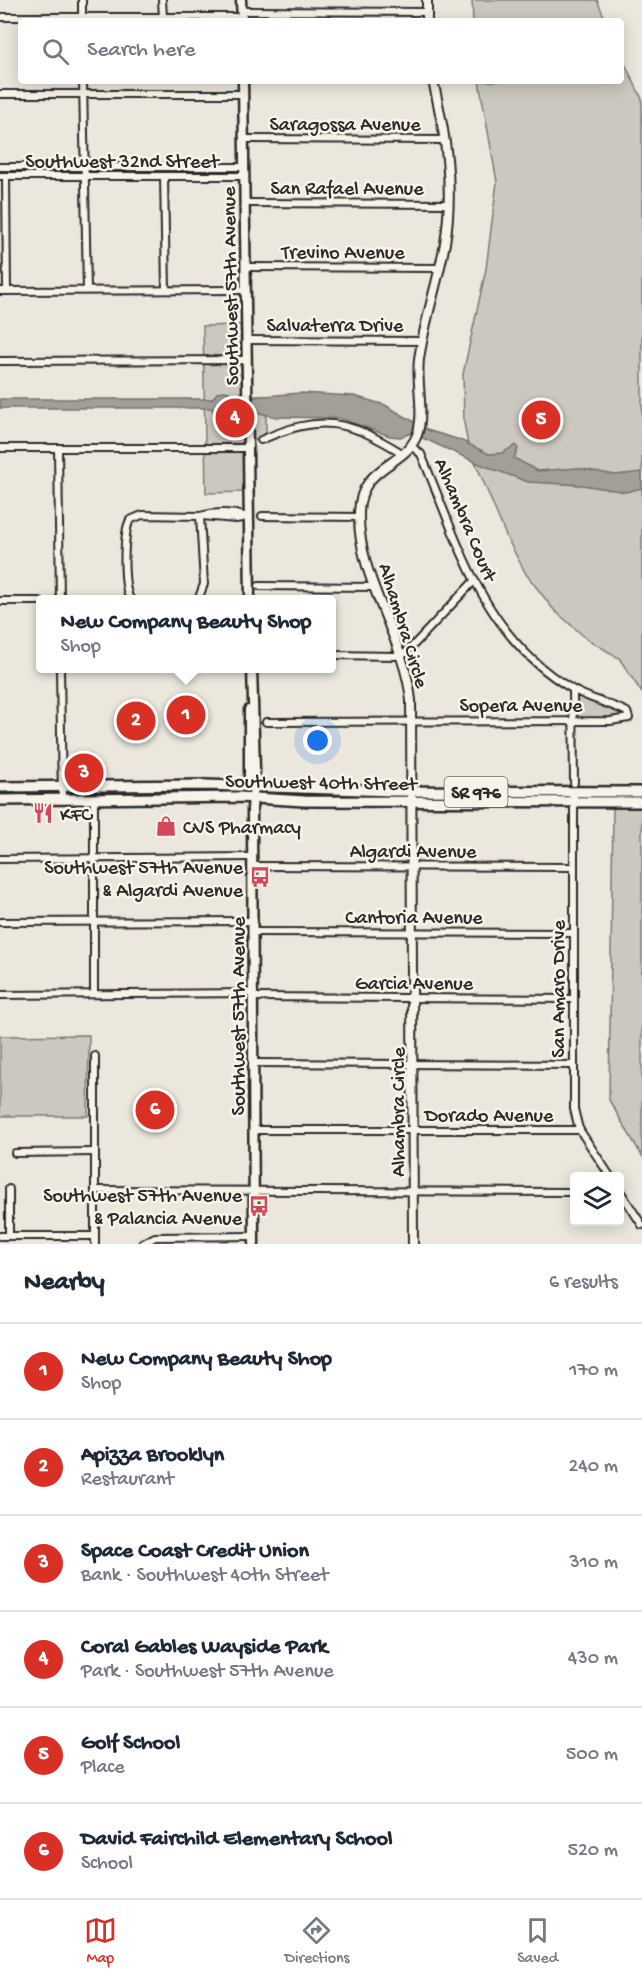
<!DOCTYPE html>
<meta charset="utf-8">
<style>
:root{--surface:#fff;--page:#f6f6f7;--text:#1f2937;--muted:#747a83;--line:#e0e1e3;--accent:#d93025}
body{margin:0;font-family:"Gochi Hand",sans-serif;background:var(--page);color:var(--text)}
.controls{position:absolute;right:18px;bottom:18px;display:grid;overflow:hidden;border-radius:6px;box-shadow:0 3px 15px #0003}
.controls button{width:54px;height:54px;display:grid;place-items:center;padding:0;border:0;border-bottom:2px solid var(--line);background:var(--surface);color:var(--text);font:30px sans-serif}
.you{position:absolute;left:318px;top:741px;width:21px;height:21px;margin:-15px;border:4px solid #fff;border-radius:50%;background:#1a73e8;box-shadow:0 0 0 9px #1a73e833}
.badge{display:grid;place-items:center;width:39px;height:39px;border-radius:50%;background:var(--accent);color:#fff;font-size:20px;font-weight:700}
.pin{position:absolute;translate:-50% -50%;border:3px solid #fff;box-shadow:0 2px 6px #0006}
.popup{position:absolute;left:36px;top:595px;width:300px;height:78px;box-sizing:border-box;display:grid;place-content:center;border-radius:6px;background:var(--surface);filter:drop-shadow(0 2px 4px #0005);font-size:20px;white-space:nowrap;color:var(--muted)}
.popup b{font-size:22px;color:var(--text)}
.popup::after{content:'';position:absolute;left:50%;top:100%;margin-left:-12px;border:12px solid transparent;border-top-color:var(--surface)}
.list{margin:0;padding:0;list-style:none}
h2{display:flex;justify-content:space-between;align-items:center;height:78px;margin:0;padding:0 24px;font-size:26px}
h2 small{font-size:20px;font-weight:400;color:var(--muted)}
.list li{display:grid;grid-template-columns:39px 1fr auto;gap:18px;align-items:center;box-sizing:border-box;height:96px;padding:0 24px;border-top:2px solid var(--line)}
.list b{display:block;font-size:22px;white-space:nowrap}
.list p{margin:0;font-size:20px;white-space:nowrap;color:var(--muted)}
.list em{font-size:20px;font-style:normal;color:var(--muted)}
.icon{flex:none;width:33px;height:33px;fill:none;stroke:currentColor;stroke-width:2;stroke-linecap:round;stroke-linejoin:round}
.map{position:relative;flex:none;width:642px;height:1244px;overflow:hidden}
.search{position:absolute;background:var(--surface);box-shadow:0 3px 15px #0003;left:18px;right:18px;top:18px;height:66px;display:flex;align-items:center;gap:15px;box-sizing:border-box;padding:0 21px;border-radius:6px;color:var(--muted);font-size:22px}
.sheet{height:654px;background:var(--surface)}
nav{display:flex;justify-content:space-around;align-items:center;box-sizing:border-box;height:84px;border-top:2px solid var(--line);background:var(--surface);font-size:16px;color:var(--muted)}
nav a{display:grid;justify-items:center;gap:3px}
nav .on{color:var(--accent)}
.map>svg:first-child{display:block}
.green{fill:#cbc8bf;stroke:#7b7a75;stroke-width:1.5}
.water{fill:#a29f98;stroke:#72716c;stroke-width:1.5}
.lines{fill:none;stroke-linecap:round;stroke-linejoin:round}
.minor-casing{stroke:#2b2b2b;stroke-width:10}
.tertiary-casing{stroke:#2b2b2b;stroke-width:12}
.secondary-casing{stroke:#2b2b2b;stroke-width:13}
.primary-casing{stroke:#2b2b2b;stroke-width:14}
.minor{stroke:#f7f3e8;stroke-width:6}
.tertiary{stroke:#f7f3e8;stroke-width:8}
.secondary{stroke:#f7f3e8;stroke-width:8}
.primary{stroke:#f7f3e8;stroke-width:9}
.labels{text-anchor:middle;stroke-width:5;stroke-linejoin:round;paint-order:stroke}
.shield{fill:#f7f3e8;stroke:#686764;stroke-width:1.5}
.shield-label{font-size:18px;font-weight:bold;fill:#2b2b2b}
.street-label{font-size:20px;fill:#2b2b2b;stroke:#f7f3e8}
.poi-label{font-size:20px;fill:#2b2b2b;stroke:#f7f3e8;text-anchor:start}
</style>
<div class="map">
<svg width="642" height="1244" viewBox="0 0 642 1244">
<rect width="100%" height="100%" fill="#ebe7dd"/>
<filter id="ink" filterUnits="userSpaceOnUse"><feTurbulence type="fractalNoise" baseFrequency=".0167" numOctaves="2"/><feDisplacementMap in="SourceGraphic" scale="12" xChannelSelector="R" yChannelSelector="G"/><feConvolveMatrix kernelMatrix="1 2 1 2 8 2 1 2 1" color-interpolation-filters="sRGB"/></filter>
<g filter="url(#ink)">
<g class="green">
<polygon points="472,0 597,0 606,21 473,21"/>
<polygon points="621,56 642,99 642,693 619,658 587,639 554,610 526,574 507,538 468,445 464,423 463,374 486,269 497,182 479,81 621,81"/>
<polygon points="241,325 242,396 266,396 266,440 244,440 246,492 206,493 203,326"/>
<polygon points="577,696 623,713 625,717 578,718 576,716"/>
<polygon points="613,808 642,808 642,1156 609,1100"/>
<polygon points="89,1035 88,1116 0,1116 0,1036"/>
</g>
<polygon class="water" points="223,391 229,392 229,402 234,401 234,394 241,398 300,393 354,396 385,405 430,431 460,440 489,454 502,453 516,445 518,449 514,458 538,471 577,468 615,475 642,472 642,488 626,492 582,485 528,482 482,465 412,433 400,437 390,436 339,418 276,417 234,407 229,407 224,414 213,411 212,408 0,408 0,399 212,399 217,393"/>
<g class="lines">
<g class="minor-casing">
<g id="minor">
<polyline points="82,0 82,20"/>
<polyline points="162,0 163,17"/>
<polyline points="242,11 427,12"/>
<polyline points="0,17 242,17"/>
<polyline points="83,81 87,290"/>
<polyline points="0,94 243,94"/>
<polyline points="244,139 445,140"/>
<polyline points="0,167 244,167"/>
<polyline points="0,176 244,176"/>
<polyline points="164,176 166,290"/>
<polyline points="6,177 7,291"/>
<polyline points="245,203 449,204"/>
<polyline points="246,267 439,268"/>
<polyline points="0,291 246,290"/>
<polyline points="247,340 422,341"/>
<polyline points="0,361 247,360"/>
<path d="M261,440C320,414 347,419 402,453"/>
<polyline points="0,448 249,448"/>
<polyline points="58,449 60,600"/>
<path d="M200,516C217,511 232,512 249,517"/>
<polyline points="202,516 236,519 248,517"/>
<polyline points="262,516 359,517"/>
<polyline points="259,586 375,587"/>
<path d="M131,600C122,590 123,531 130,520L142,515L200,516L204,584L198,600"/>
<polyline points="0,601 40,601"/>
<polyline points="332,655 395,656 406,653 474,581"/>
<polyline points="60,668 62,799"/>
<polyline points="573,690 574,783"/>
<path d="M266,722L610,721L629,718L627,712C609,703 589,699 572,689C482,636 459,543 421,454L411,446"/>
<polyline points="574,792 574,1109 579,1129 610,1176"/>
<polyline points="0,859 253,857"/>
<polyline points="253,866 574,867"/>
<polyline points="0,922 254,921"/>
<polyline points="254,932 574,933"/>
<polyline points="94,994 94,799"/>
<polyline points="0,995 254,993"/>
<polyline points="254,997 574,999"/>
<polyline points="254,1063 574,1065"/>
<polyline points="254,1130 580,1130"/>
<polyline points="15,1153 95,1152"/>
<polyline points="95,1190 574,1192"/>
<polyline points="620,1191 642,1225"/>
<polyline points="0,1236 95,1236"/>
<polyline points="9,1236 9,1189"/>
<polyline points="95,1244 95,1056"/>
<polyline points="142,1244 155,1237 254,1236"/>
</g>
</g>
<g class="tertiary-casing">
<g id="tertiary">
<polyline points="427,0 427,21"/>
<path d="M413,1244L411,700C404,636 357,578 359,512C361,464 405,467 417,435C425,413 416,383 419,359C425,319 438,282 445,243C454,187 446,136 433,81"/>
</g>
</g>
<g class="secondary-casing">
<g id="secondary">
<polyline points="241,0 242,21"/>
<polyline points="243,81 250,600"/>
<polyline points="252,668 255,770 252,809 254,1244"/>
<polyline points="249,710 249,778 252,787"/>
</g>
</g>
<g class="primary-casing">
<g id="primary">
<polyline points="0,787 204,785 394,791 642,792"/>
<polyline points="0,800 239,797 304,801 642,802"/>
</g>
</g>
<use href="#minor" class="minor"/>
<use href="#tertiary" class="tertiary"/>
<use href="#secondary" class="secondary"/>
<use href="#primary" class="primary"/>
</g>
</g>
<defs>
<g id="restaurant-bare" transform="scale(1.62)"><path d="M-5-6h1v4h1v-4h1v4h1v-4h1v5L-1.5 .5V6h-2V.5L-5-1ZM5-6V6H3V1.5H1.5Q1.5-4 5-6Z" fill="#d1495b" stroke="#f7f3e8" stroke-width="2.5" paint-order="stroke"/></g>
<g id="shop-bare" transform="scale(1.62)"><path d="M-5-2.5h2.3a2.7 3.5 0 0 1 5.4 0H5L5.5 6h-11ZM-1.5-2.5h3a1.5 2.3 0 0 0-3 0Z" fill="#d1495b" stroke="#f7f3e8" stroke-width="2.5" paint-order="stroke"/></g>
<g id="bus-bare" transform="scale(1.62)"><path d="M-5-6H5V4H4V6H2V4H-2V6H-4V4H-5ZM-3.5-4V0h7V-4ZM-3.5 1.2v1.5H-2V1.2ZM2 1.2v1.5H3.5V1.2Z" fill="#d1495b" stroke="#f7f3e8" stroke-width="2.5" paint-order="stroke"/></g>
</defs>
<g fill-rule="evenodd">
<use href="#restaurant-bare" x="43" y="813"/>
<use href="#shop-bare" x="166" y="826"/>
<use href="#bus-bare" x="260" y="877"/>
<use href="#bus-bare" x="259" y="1206"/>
</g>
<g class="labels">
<rect class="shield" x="444.5" y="777" width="63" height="30" rx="4.5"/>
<g class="shield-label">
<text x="476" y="798">SR 976</text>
</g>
<g class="street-label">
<text x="345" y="130">Saragossa Avenue</text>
<text x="122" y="167">Southwest 32nd Street</text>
<text x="347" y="194">San Rafael Avenue</text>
<text x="343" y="258">Trevino Avenue</text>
<text transform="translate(229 286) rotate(-91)" y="7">Southwest 57th Avenue</text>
<text x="335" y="331">Salvaterra Drive</text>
<text transform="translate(467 519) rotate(67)" y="7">Alhambra Court</text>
<text transform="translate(405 625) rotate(73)" y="7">Alhambra Circle</text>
<text x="521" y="711">Sopera Avenue</text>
<text transform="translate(321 781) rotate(1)" y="7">Southwest 40th Street</text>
<text x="413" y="857">Algardi Avenue</text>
<text x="414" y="923">Cantoria Avenue</text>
<text x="414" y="989">Garcia Avenue</text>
<text transform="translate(557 989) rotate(-90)" y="7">San Amaro Drive</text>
<text transform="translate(237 1016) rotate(-90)" y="7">Southwest 57th Avenue</text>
<text transform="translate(397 1112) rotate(-90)" y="7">Alhambra Circle</text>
<text x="489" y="1121">Dorado Avenue</text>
</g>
<g class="poi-label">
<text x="60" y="820">KFC</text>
<text x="183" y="833">CVS Pharmacy</text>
<text x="243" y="873" text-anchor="end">Southwest 57th Avenue<tspan x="243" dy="23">&amp; Algardi Avenue</tspan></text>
<text x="242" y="1201" text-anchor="end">Southwest 57th Avenue<tspan x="242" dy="23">&amp; Palancia Avenue</tspan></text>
</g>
</g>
</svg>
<div class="controls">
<button><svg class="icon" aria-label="layers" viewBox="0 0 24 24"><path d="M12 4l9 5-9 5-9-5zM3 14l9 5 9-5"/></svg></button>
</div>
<div class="you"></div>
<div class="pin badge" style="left:186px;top:715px">1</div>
<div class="popup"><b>New Company Beauty Shop</b>Shop</div>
<div class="pin badge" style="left:136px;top:721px">2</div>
<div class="pin badge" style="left:84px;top:773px">3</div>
<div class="pin badge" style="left:235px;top:418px">4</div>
<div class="pin badge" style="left:541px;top:420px">5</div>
<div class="pin badge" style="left:155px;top:1110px">6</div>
<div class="search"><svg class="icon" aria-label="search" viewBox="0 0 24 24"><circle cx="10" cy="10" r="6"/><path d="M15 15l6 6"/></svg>Search here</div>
</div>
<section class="sheet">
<h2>Nearby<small>6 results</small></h2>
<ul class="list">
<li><span class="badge">1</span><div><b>New Company Beauty Shop</b><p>Shop</p></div><em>170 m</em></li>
<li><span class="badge">2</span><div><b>Apizza Brooklyn</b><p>Restaurant</p></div><em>240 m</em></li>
<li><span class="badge">3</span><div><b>Space Coast Credit Union</b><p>Bank · Southwest 40th Street</p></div><em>310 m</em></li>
<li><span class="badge">4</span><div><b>Coral Gables Wayside Park</b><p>Park · Southwest 57th Avenue</p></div><em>430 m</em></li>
<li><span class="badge">5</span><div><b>Golf School</b><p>Place</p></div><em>500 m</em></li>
<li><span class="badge">6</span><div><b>David Fairchild Elementary School</b><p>School</p></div><em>520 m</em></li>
</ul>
</section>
<nav>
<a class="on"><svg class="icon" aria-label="map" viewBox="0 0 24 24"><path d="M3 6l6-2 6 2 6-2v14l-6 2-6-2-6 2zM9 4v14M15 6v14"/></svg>Map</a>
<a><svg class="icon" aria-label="directions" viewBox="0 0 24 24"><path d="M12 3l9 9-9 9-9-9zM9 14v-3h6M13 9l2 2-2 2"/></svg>Directions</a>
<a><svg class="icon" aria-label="saved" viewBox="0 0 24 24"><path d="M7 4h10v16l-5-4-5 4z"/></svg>Saved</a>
</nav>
